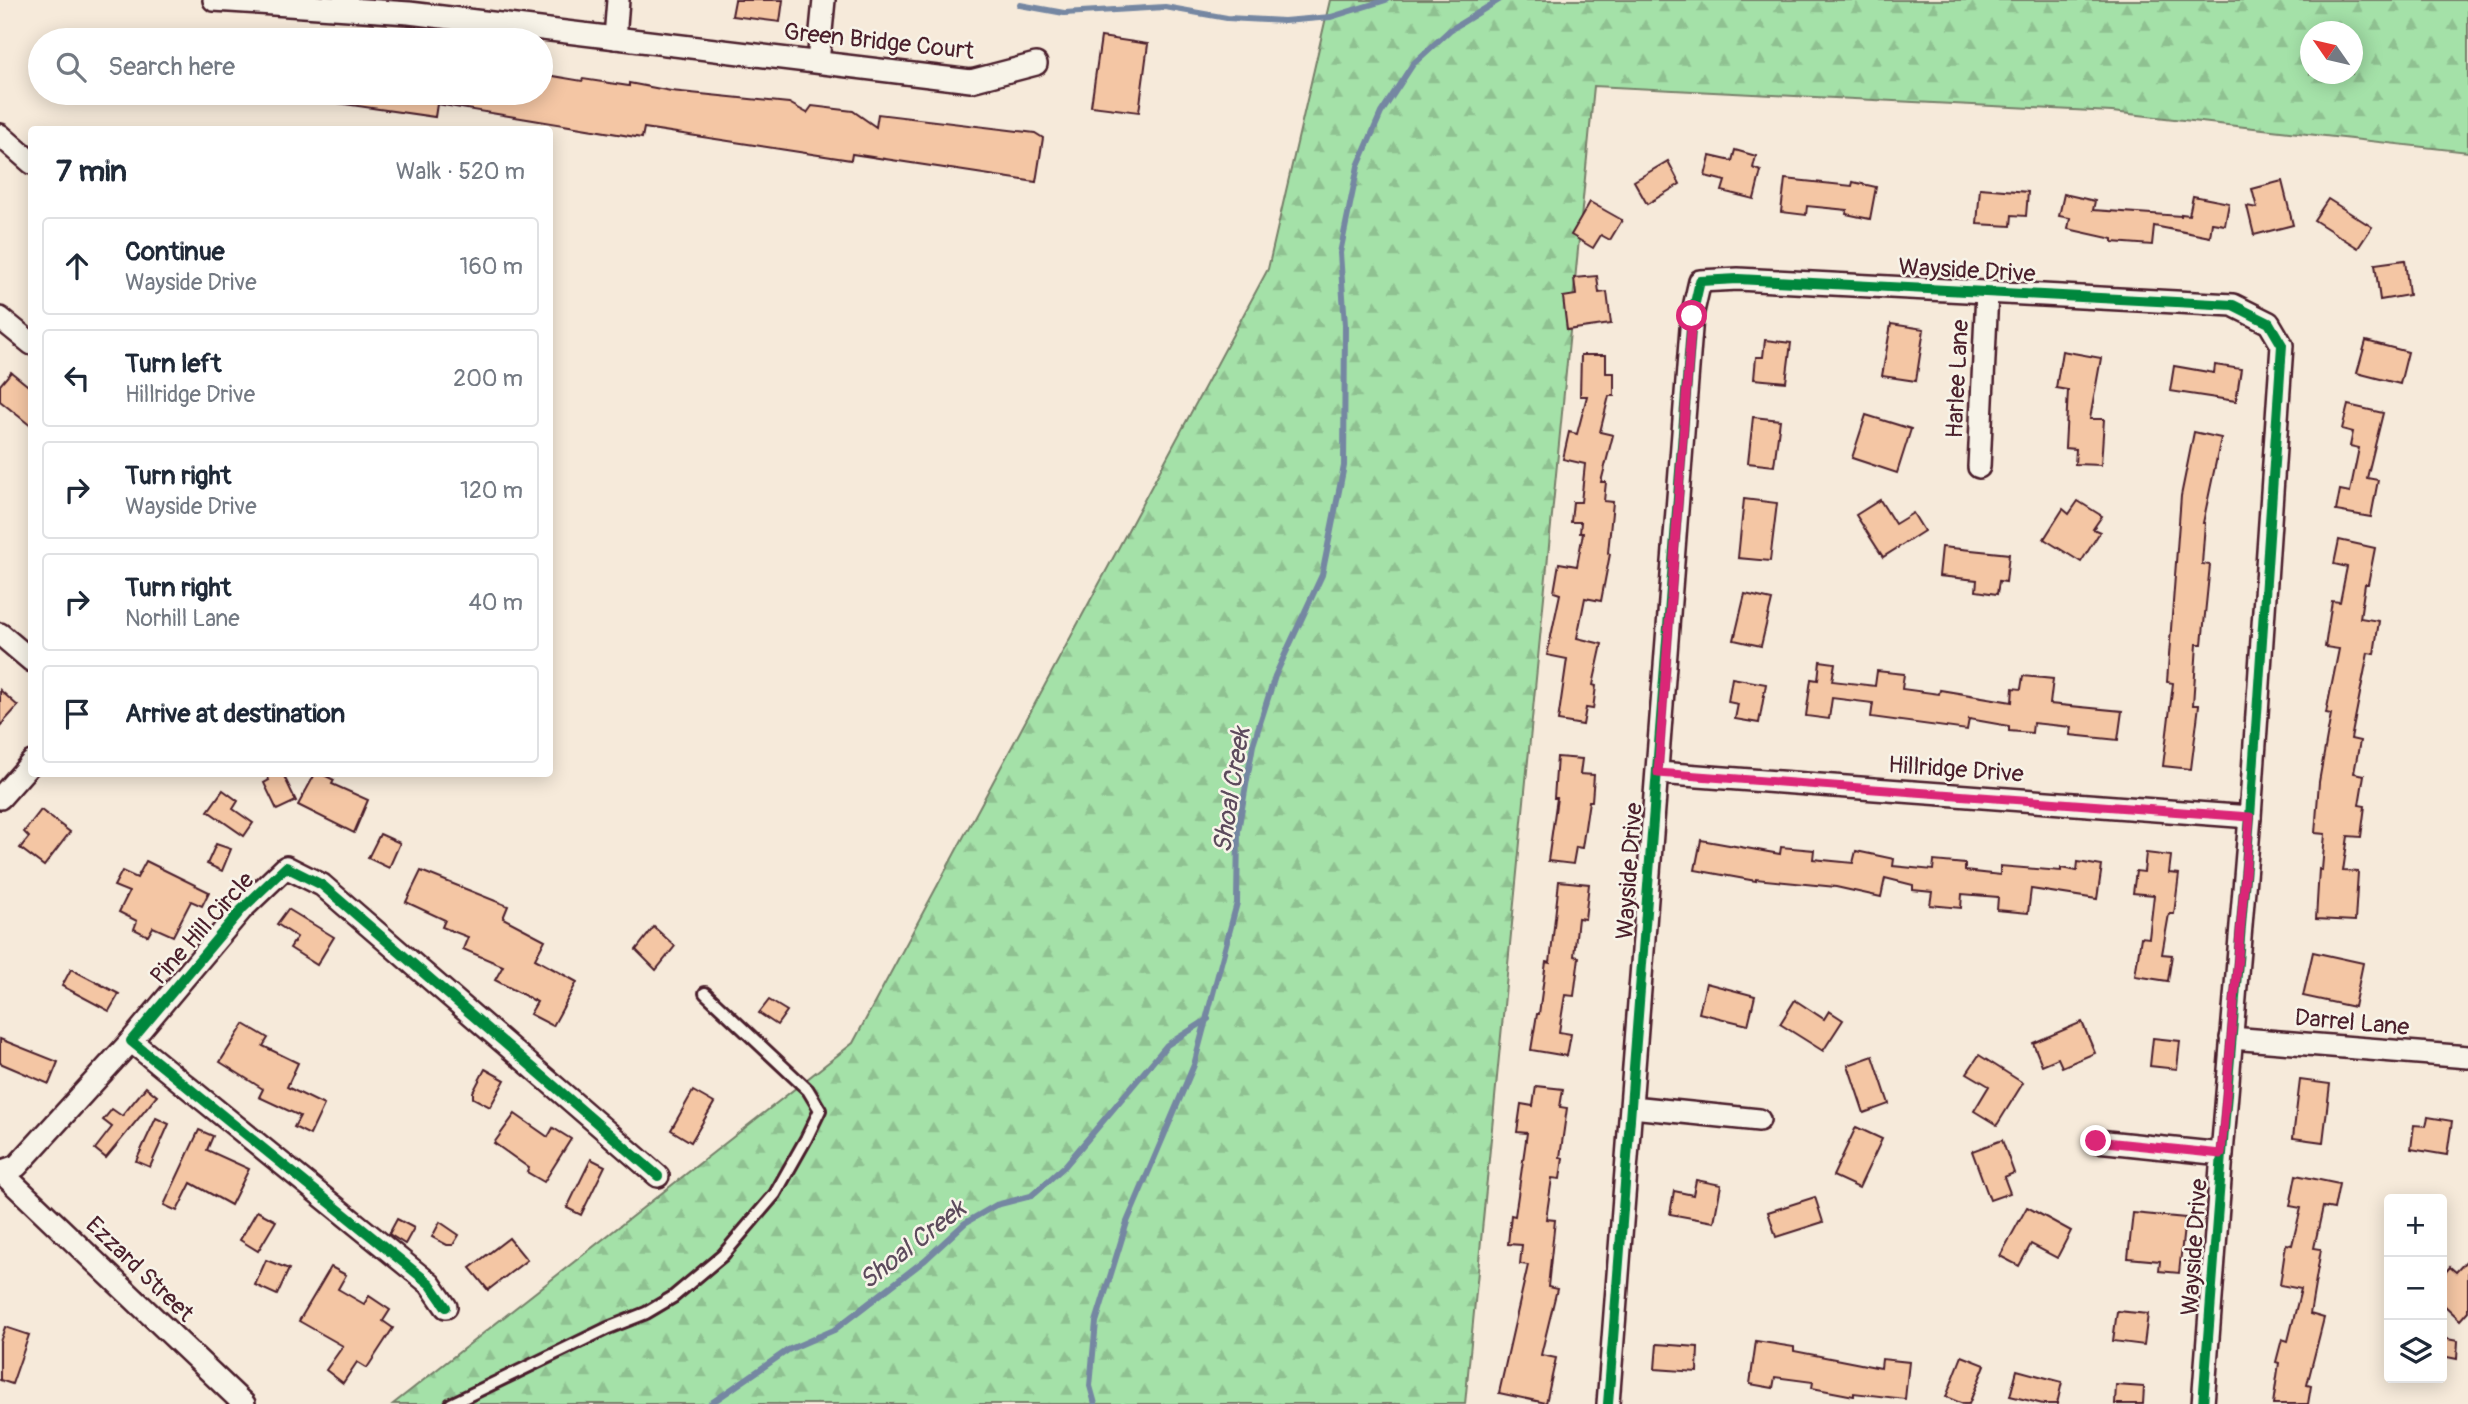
<!DOCTYPE html>
<meta charset="utf-8">
<style>
:root{--surface:#fff;--page:#f6f6f7;--text:#1f2937;--muted:#747a83;--line:#e0e1e3}
body{margin:0;font-family:Pangolin,sans-serif;background:var(--page);color:var(--text)}
.controls{position:absolute;right:21px;bottom:21px;display:grid;overflow:hidden;border-radius:7px;box-shadow:0 4px 18px #0003}
.controls button{width:63px;height:63px;display:grid;place-items:center;padding:0;border:0;border-bottom:2px solid var(--line);background:var(--surface);color:var(--text);font:35px sans-serif}
.compass{position:absolute;left:2300px;top:21px;width:63px;height:63px;border-radius:50%;background:var(--surface);box-shadow:0 4px 18px #0003;rotate:304deg}
.stop{position:absolute;width:21px;height:21px;margin:-16px;border:5px solid #db2777;border-radius:50%;background:#fff}
.stop.end{background:#db2777;border-color:#fff;box-shadow:0 2px 7px #0008}
.list{margin:0;padding:0;list-style:none}
h2{display:flex;justify-content:space-between;align-items:center;height:91px;margin:0;padding:0 28px;font-size:30px}
h2 small{font-size:23px;font-weight:400;color:var(--muted)}
.list li{display:grid;grid-template-columns:46px 1fr auto;gap:21px;align-items:center;box-sizing:border-box;height:98px;margin:0 14px 14px;padding:0 14px;border:2px solid var(--line);border-radius:7px}
.list b{display:block;font-size:26px;white-space:nowrap}
.list p{margin:0;font-size:23px;white-space:nowrap;color:var(--muted)}
.list em{font-size:23px;font-style:normal;color:var(--muted)}
.icon{flex:none;width:38px;height:38px;fill:none;stroke:currentColor;stroke-width:2;stroke-linecap:round;stroke-linejoin:round}
.map{position:relative;flex:none;width:2468px;height:1404px;overflow:hidden}
.search{position:absolute;background:var(--surface);box-shadow:0 4px 18px #0003;left:28px;top:28px;width:525px;height:77px;display:flex;align-items:center;gap:18px;box-sizing:border-box;padding:0 24px;border-radius:38px;color:var(--muted);font-size:26px}
.panel{position:absolute;background:var(--surface);box-shadow:0 4px 18px #0003;left:28px;top:126px;width:525px;height:651px;border-radius:7px}
.map>svg:first-child{display:block}
.forest{fill:url(#forest-firs);stroke:#77806a;stroke-width:2;fill-rule:evenodd}
.lines{fill:none;stroke-linecap:round;stroke-linejoin:round}
.stream{stroke:#7587a2;stroke-width:6}
.building{fill:#f4c6a4;stroke:#4a1f2b;stroke-width:2}
.lane-casing{stroke:#4a1f2b;stroke-width:16}
.street-casing{stroke:#4a1f2b;stroke-width:26}
.lane{stroke:#f7f3e8;stroke-width:10}
.street{stroke:#f7f3e8;stroke-width:21}
.cycleway-casing{stroke:#f7f3e8;stroke-width:15}
.cycleway{stroke:#00873e;stroke-width:10}
.route{stroke:#db2777;stroke-width:9}
.labels{text-anchor:middle;stroke-width:5;stroke-linejoin:round;paint-order:stroke}
.street-label{font-size:24px;fill:#4a1f2b;stroke:#f7f3e8}
.water-label{font-size:26px;font-style:italic;fill:#5c4a5c;stroke:#f7f3e8}
</style>
<div class="map">
<svg width="2468" height="1404" viewBox="0 0 2468 1404">
<defs>
<pattern id="forest-firs" width="22" height="20" patternUnits="userSpaceOnUse" patternTransform="scale(1.75)"><rect width="22" height="20" fill="#a4e1a8"/><path d="M5 1l3.5 6h-7zM16 11l3.5 6h-7z" fill="#8fc191"/></pattern>
</defs>
<rect width="100%" height="100%" fill="#f6eada"/>
<filter id="ink" filterUnits="userSpaceOnUse"><feTurbulence type="fractalNoise" baseFrequency=".0143" numOctaves="2"/><feDisplacementMap in="SourceGraphic" scale="14" xChannelSelector="R" yChannelSelector="G"/><feConvolveMatrix kernelMatrix="1 2 1 2 8 2 1 2 1" color-interpolation-filters="sRGB"/></filter>
<g filter="url(#ink)">
<path class="forest" d="M1330,0H2468V152L2112,112L1594,86L1465,1404H393L853,1043L1268,269ZM2310,32H2352V74H2310Z"/>
<g class="lines">
<g class="stream">
<polyline points="1020,5 1064,13 1165,7 1227,18 1284,21 1331,17 1386,0"/>
<polyline points="710,1404 788,1350 834,1330 925,1260 965,1223 996,1205 1031,1196 1065,1166 1167,1045 1208,1019"/>
<polyline points="1095,1404 1090,1386 1096,1322 1127,1222 1194,1065 1237,903 1238,831 1253,745 1275,676 1322,575 1344,466 1345,325 1340,253 1358,166 1381,113 1413,64 1450,30 1499,0"/>
</g>
</g>
<g class="building">
<polygon points="735,0 783,0 780,22 732,16"/>
<polygon points="1101,37 1148,44 1139,112 1091,106"/>
<polygon points="541,74 582,81 583,79 629,86 629,83 671,91 789,103 807,113 812,106 853,111 876,127 878,114 1035,133 1043,138 1036,182 852,154 851,160 644,128 642,138 437,104 435,117 330,102 330,93 541,93"/>
<polygon points="1735,150 1756,156 1753,168 1761,171 1754,199 1722,191 1725,181 1705,176 1710,156 1732,161"/>
<polygon points="1668,161 1680,184 1647,204 1634,181"/>
<polygon points="1785,179 1852,186 1853,182 1876,187 1870,219 1846,214 1847,210 1807,206 1806,215 1781,212"/>
<polygon points="2282,181 2293,225 2254,235 2247,206 2257,208 2252,189"/>
<polygon points="1980,188 2028,192 2026,216 2012,215 2011,226 1977,224"/>
<polygon points="2064,194 2095,201 2093,210 2181,216 2181,214 2189,215 2193,196 2229,203 2225,225 2212,223 2210,237 2154,226 2152,245 2113,242 2113,239 2068,229 2070,218 2059,216"/>
<polygon points="2328,199 2372,227 2358,248 2314,220"/>
<polygon points="1590,202 1622,220 1610,240 1601,235 1593,248 1571,235"/>
<polygon points="2405,260 2409,295 2380,300 2375,264"/>
<polygon points="1597,276 1599,293 1607,292 1611,324 1567,330 1563,297 1576,295 1574,278"/>
<polygon points="1891,324 1924,329 1916,381 1882,376"/>
<polygon points="1765,340 1791,343 1786,382 1754,379 1756,357 1763,357"/>
<polygon points="2366,341 2408,352 2400,384 2357,373"/>
<polygon points="2062,351 2101,358 2090,419 2104,419 2101,465 2075,464 2076,449 2065,448 2068,390 2056,388"/>
<polygon points="1581,355 1606,355 1606,373 1614,373 1614,396 1609,396 1600,432 1613,435 1601,482 1606,482 1604,501 1613,502 1608,553 1610,554 1601,601 1585,598 1577,638 1602,644 1593,685 1596,686 1593,709 1586,708 1583,725 1558,721 1567,659 1547,655 1560,594 1554,592 1559,563 1577,566 1583,533 1580,533 1581,522 1571,522 1573,502 1581,502 1585,464 1563,459 1569,432 1577,434 1587,396 1580,396"/>
<polygon points="2215,365 2241,369 2236,401 2170,391 2174,366 2214,373"/>
<polygon points="11,372 32,389 32,427 0,401 0,385"/>
<polygon points="2348,405 2383,413 2367,478 2378,480 2371,517 2336,511 2340,490 2350,492 2359,448 2350,446 2353,432 2342,429"/>
<polygon points="1866,415 1911,429 1897,473 1852,458"/>
<polygon points="1753,417 1780,420 1774,466 1748,463"/>
<polygon points="2194,432 2221,438 2203,523 2205,523 2202,564 2210,565 2202,644 2197,644 2193,705 2199,705 2191,769 2163,766 2173,683 2167,682 2181,496"/>
<polygon points="1744,499 1777,503 1770,561 1738,558"/>
<polygon points="1880,500 1895,524 1913,513 1924,531 1883,557 1856,515"/>
<polygon points="2078,501 2102,516 2093,529 2100,532 2081,562 2044,539 2063,509 2069,514"/>
<polygon points="2339,540 2375,548 2368,584 2365,584 2360,618 2379,621 2374,654 2368,653 2351,739 2360,741 2354,773 2364,775 2359,805 2365,806 2361,837 2348,836 2343,871 2358,872 2355,921 2316,919 2319,869 2322,870 2325,834 2315,833 2319,782 2331,714 2326,713 2339,649 2325,647 2332,601 2340,602 2347,567 2334,564"/>
<polygon points="1942,547 2009,554 2006,582 1999,581 1997,594 1976,591 1977,580 1939,576"/>
<polygon points="1745,594 1772,600 1761,646 1734,640"/>
<polygon points="1820,661 1835,663 1832,681 1875,686 1877,671 1904,674 1902,689 1939,694 1940,690 2012,702 2013,688 2021,689 2023,676 2053,679 2050,704 2122,711 2118,740 2070,735 2071,727 2033,723 2032,733 2009,731 2009,726 1969,719 1967,730 1871,717 1873,703 1832,698 1829,719 1806,716 1811,679 1818,680"/>
<polygon points="1732,678 1766,684 1759,723 1735,719 1738,704 1728,702"/>
<polygon points="0,690 18,706 0,726"/>
<polygon points="1557,757 1582,759 1580,774 1594,775 1592,801 1589,801 1582,848 1576,847 1573,864 1548,861 1557,798 1554,798"/>
<polygon points="266,774 283,774 296,801 277,810 264,783 269,780"/>
<polygon points="315,774 322,774 334,780 332,784 368,800 354,833 298,805"/>
<polygon points="223,790 238,801 233,809 253,823 244,836 208,811"/>
<polygon points="41,810 70,832 44,866 20,848 29,837 24,832"/>
<polygon points="380,834 400,843 389,868 368,858"/>
<polygon points="1701,840 1780,854 1781,847 1814,850 1813,859 1853,863 1856,851 1894,859 1893,866 1933,870 1934,861 1965,864 1965,871 2000,875 2000,866 2061,871 2061,868 2077,871 2078,862 2102,866 2097,899 2031,889 2028,913 1997,910 1998,897 1962,894 1961,908 1930,905 1932,892 1913,890 1913,885 1885,878 1881,897 1836,887 1756,879 1756,881 1695,870"/>
<polygon points="216,844 231,849 222,871 207,864"/>
<polygon points="2146,853 2171,856 2169,873 2179,874 2174,914 2169,914 2162,954 2172,955 2168,981 2135,976 2141,937 2149,938 2154,895 2133,893 2136,871 2144,872"/>
<polygon points="146,861 209,892 202,906 191,901 173,936 153,927 148,936 134,929 137,921 119,912 129,892 114,886 122,871 137,878"/>
<polygon points="421,871 508,906 503,918 545,940 535,959 577,982 553,1026 530,1014 537,1002 495,980 503,966 463,949 468,937 442,927 445,920 406,902"/>
<polygon points="1559,881 1589,884 1585,919 1578,918 1574,956 1579,957 1574,996 1565,995 1559,1032 1571,1034 1567,1056 1531,1050 1537,1014 1539,1014 1546,962 1550,963"/>
<polygon points="288,909 334,937 317,965 290,948 297,937 277,924"/>
<polygon points="654,927 675,946 656,970 636,950"/>
<polygon points="2313,952 2363,963 2354,1007 2303,996"/>
<polygon points="71,969 119,994 109,1011 62,986"/>
<polygon points="1706,983 1755,996 1748,1025 1699,1013"/>
<polygon points="769,1000 787,1011 777,1025 759,1013"/>
<polygon points="1795,1000 1824,1019 1829,1011 1843,1020 1823,1051 1780,1024"/>
<polygon points="2082,1022 2095,1053 2062,1067 2058,1058 2042,1065 2033,1043"/>
<polygon points="244,1024 268,1038 263,1046 298,1063 287,1087 324,1105 310,1135 294,1127 300,1116 259,1097 263,1089 220,1062"/>
<polygon points="2153,1038 2180,1041 2177,1069 2150,1066"/>
<polygon points="0,1039 58,1062 49,1084 0,1063"/>
<polygon points="1979,1055 2023,1083 1997,1125 1974,1111 1989,1086 1967,1073"/>
<polygon points="1873,1056 1889,1104 1864,1113 1848,1065"/>
<polygon points="485,1069 505,1080 490,1107 473,1098 473,1092"/>
<polygon points="2300,1080 2330,1084 2323,1142 2293,1138"/>
<polygon points="1536,1086 1563,1089 1560,1107 1567,1108 1560,1157 1563,1158 1560,1179 1552,1178 1546,1219 1555,1220 1548,1287 1557,1289 1541,1355 1556,1358 1546,1403 1499,1393 1528,1265 1520,1264 1522,1245 1508,1244 1511,1215 1515,1216 1527,1133 1517,1132 1521,1104 1533,1106"/>
<polygon points="146,1087 157,1096 106,1158 95,1149 112,1127 103,1120 112,1109 122,1116"/>
<polygon points="693,1091 714,1103 691,1142 671,1130"/>
<polygon points="515,1114 548,1137 553,1128 571,1139 544,1182 527,1172 529,1168 494,1143"/>
<polygon points="2428,1117 2452,1121 2447,1155 2411,1149 2414,1125 2426,1126"/>
<polygon points="156,1118 169,1124 150,1167 136,1161"/>
<polygon points="1856,1127 1882,1139 1859,1188 1833,1176"/>
<polygon points="199,1130 213,1136 207,1150 249,1169 231,1205 191,1183 177,1211 164,1205"/>
<polygon points="2002,1140 2014,1173 2004,1177 2010,1193 1990,1200 1972,1151"/>
<polygon points="591,1159 605,1166 581,1215 567,1208"/>
<polygon points="2296,1175 2339,1184 2334,1209 2323,1207 2314,1248 2321,1249 2310,1314 2324,1318 2307,1385 2311,1386 2308,1404 2273,1404 2279,1363 2276,1362 2282,1339 2288,1341 2301,1289 2280,1285 2286,1244 2292,1245 2301,1208 2290,1206"/>
<polygon points="1696,1180 1721,1185 1714,1222 1670,1214 1674,1191 1693,1195"/>
<polygon points="1815,1197 1823,1222 1776,1237 1768,1212"/>
<polygon points="2027,1207 2071,1231 2057,1258 2031,1244 2019,1266 2000,1256"/>
<polygon points="257,1211 276,1221 258,1251 240,1240"/>
<polygon points="2133,1213 2185,1218 2179,1273 2159,1271 2160,1261 2128,1258"/>
<polygon points="397,1219 414,1228 405,1244 389,1234"/>
<polygon points="440,1222 459,1235 453,1245 447,1245 432,1237"/>
<polygon points="509,1238 527,1260 488,1290 470,1268"/>
<polygon points="2468,1259 2468,1311 2460,1320 2442,1303 2442,1276 2450,1267 2456,1272"/>
<polygon points="266,1260 289,1269 277,1295 255,1285"/>
<polygon points="331,1267 346,1275 338,1289 364,1304 369,1296 390,1310 383,1321 393,1328 367,1368 357,1362 343,1383 326,1370 343,1346 299,1321"/>
<polygon points="2117,1311 2148,1314 2144,1345 2113,1341"/>
<polygon points="5,1327 29,1335 12,1384 0,1380 0,1342"/>
<polygon points="2442,1338 2458,1341 2457,1359 2442,1356"/>
<polygon points="1756,1341 1794,1347 1794,1351 1881,1368 1882,1359 1909,1362 1905,1399 1854,1393 1854,1396 1812,1388 1813,1382 1775,1377 1773,1388 1750,1384"/>
<polygon points="1657,1344 1698,1347 1697,1372 1655,1369"/>
<polygon points="1962,1356 1985,1365 1969,1404 1963,1404 1946,1397"/>
<polygon points="2017,1370 2062,1382 2057,1404 2043,1404 2010,1396"/>
<polygon points="2116,1385 2144,1387 2143,1404 2115,1404"/>
</g>
<g class="lines">
<g class="lane-casing">
<polyline id="lane" points="451,1404 608,1328 646,1313 673,1297 723,1255 775,1194 806,1139 820,1110 808,1090 705,993"/>
</g>
<g class="street-casing">
<g id="street">
<polyline points="214,0 409,13 971,81 1036,64"/>
<polyline points="615,38 618,0"/>
<polyline points="818,62 824,0"/>
<polyline points="0,135 32,163"/>
<polyline points="0,318 32,344"/>
<polyline points="1979,467 1987,292"/>
<polyline points="0,634 32,661"/>
<polyline points="1658,773 2250,817"/>
<polyline points="0,798 32,762"/>
<polyline points="2231,1038 2468,1057"/>
<polyline points="1632,1107 1759,1120"/>
<polyline points="2097,1141 2222,1154"/>
<polyline points="0,1171 244,1404"/>
<polyline points="0,1172 17,1166 131,1041"/>
<polyline points="446,1307 430,1284 131,1041 242,909 286,867 322,885 658,1176"/>
<polyline points="1608,1404 1692,316 1700,281 1738,279 2233,305 2269,323 2282,345 2250,817 2222,1154 2203,1404"/>
</g>
</g>
<use href="#lane" class="lane"/>
<use href="#street" class="street"/>
<g class="cycleway-casing">
<g id="cycleway">
<polyline points="446,1307 430,1284 131,1041 242,909 286,867 322,885 658,1176"/>
<polyline points="1608,1404 1692,316 1700,281 1738,279 2233,305 2269,323 2282,345 2250,817 2222,1154 2203,1404"/>
</g>
</g>
<use href="#cycleway" class="cycleway"/>
</g>
</g>
<g class="lines" filter="url(#ink)">
<polyline class="route" points="1692,316 1658,773 2250,817 2221,1154 2096,1141"/>
</g>
<g class="labels">
<g class="street-label">
<text transform="translate(879 41) rotate(6)" y="8">Green Bridge Court</text>
<text transform="translate(1967 270) rotate(3)" y="8">Wayside Drive</text>
<text transform="translate(1957 379) rotate(-87)" y="8">Harlee Lane</text>
<text transform="translate(1956 769) rotate(4)" y="8">Hillridge Drive</text>
<text transform="translate(1629 871) rotate(-86)" y="8">Wayside Drive</text>
<text transform="translate(202 928) rotate(-48)" y="8">Pine Hill Circle</text>
<text transform="translate(2352 1022) rotate(5)" y="8">Darrel Lane</text>
<text transform="translate(2194 1247) rotate(-86)" y="8">Wayside Drive</text>
<text transform="translate(140 1269) rotate(44)" y="8">Ezzard Street</text>
</g>
<g class="water-label">
<text transform="translate(1231 790) rotate(-81)" y="9">Shoal Creek</text>
<text transform="translate(912 1244) rotate(-38)" y="9">Shoal Creek</text>
</g>
</g>
</svg>
<div class="controls">
<button>+</button>
<button>−</button>
<button><svg class="icon" aria-label="layers" viewBox="0 0 24 24"><path d="M12 4l9 5-9 5-9-5zM3 14l9 5 9-5"/></svg></button>
</div>
<svg class="compass" viewBox="-18 -18 36 36"><path d="M0-13l5 13h-10z" fill="#e53935"/><path d="M0 13l5-13h-10z" fill="#747a83"/></svg>
<div class="stop" style="left:1692px;top:316px"></div>
<div class="stop end" style="left:2096px;top:1141px"></div>
<div class="search"><svg class="icon" aria-label="search" viewBox="0 0 24 24"><circle cx="10" cy="10" r="6"/><path d="M15 15l6 6"/></svg>Search here</div>
<section class="panel">
<h2>7 min<small>Walk · 520 m</small></h2>
<ul class="list">
<li><svg class="icon" aria-label="ahead" viewBox="0 0 24 24"><path d="M12 20V5M6 11l6-6 6 6"/></svg><div><b>Continue</b><p>Wayside Drive</p></div><em>160 m</em></li>
<li><svg class="icon" aria-label="left" viewBox="0 0 24 24"><path d="M17 20v-9H6M10 6l-5 5 5 5"/></svg><div><b>Turn left</b><p>Hillridge Drive</p></div><em>200 m</em></li>
<li><svg class="icon" aria-label="right" viewBox="0 0 24 24"><path d="M7 20v-9h11M14 6l5 5-5 5"/></svg><div><b>Turn right</b><p>Wayside Drive</p></div><em>120 m</em></li>
<li><svg class="icon" aria-label="right" viewBox="0 0 24 24"><path d="M7 20v-9h11M14 6l5 5-5 5"/></svg><div><b>Turn right</b><p>Norhill Lane</p></div><em>40 m</em></li>
<li><svg class="icon" aria-label="arrive" viewBox="0 0 24 24"><path d="M6 21V4h12l-3 4 3 4H6"/></svg><div><b>Arrive at destination</b></div></li>
</ul>
</section>
</div>
